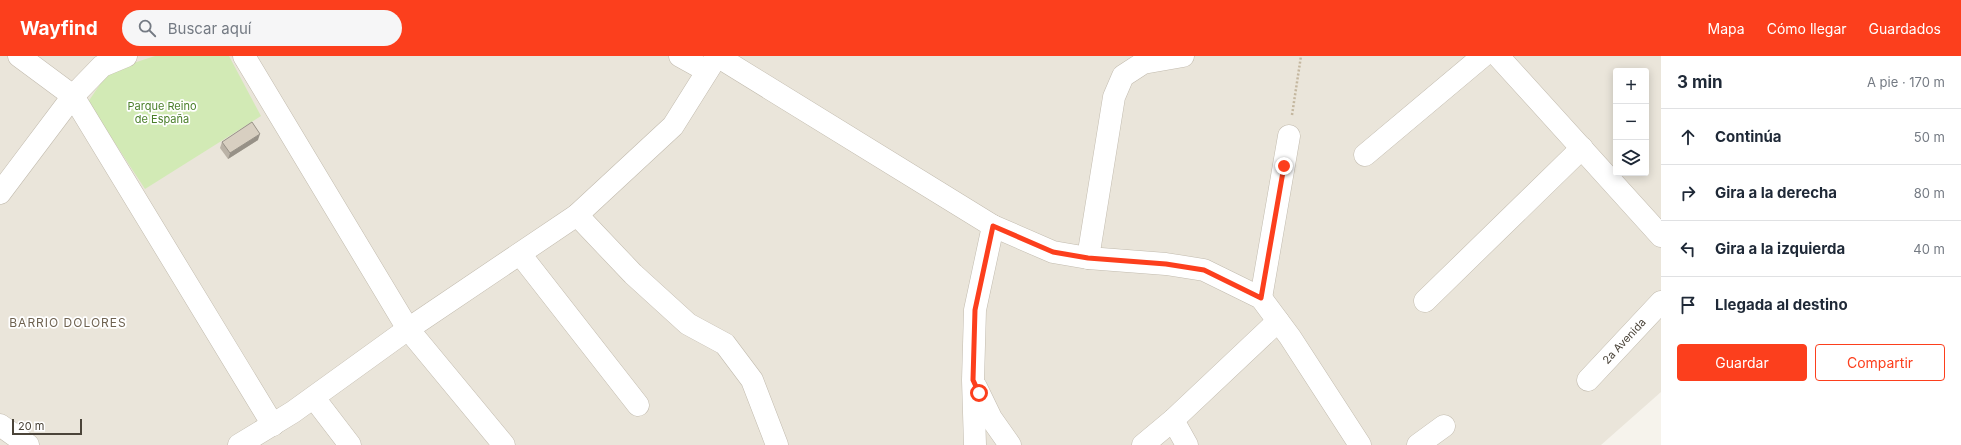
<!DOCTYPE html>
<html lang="es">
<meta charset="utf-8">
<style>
:root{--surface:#fff;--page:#f6f6f7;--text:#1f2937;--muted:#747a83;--line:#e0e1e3;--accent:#fc3f1d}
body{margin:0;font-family:Inter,sans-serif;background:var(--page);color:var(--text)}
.controls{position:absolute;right:12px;top:12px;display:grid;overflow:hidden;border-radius:4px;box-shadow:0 2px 10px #0003}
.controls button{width:36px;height:36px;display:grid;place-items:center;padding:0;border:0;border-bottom:1px solid var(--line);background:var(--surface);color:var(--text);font:20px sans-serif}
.scale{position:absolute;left:12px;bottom:10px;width:70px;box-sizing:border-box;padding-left:4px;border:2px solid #4b4439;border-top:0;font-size:11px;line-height:14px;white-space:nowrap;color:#4b4439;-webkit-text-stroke:3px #fff;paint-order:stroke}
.stop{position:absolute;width:12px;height:12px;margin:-9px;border:3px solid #fc3f1d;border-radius:50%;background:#fff}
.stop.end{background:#fc3f1d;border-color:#fff;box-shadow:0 1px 4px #0008}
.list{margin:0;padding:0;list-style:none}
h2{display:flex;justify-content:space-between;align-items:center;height:52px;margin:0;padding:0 16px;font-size:17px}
h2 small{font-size:13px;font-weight:400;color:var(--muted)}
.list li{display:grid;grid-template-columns:26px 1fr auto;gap:12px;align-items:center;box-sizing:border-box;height:56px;padding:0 16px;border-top:1px solid var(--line)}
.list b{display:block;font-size:15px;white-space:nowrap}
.list em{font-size:13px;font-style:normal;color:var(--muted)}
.actions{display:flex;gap:8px;padding:12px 16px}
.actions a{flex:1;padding:9px 0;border:1px solid var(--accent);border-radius:4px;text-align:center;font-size:14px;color:var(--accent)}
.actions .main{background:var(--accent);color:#fff}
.icon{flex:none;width:22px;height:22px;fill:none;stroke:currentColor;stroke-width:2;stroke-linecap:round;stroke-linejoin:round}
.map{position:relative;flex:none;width:1661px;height:389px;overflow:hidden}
header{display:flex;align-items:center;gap:24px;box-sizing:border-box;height:56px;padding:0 20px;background:var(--accent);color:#fff}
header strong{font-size:19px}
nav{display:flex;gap:22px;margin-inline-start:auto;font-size:14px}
.search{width:280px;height:36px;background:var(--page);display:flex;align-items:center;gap:10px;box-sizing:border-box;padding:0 14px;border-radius:22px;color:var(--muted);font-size:15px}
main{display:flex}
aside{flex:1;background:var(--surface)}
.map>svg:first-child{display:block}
.residential{fill:#eae5da;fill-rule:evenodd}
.green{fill:#d2eab5}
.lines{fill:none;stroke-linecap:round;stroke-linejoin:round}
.minor-casing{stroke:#c2bbae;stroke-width:23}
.path{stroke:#c4b79f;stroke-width:2.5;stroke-dasharray:2 2;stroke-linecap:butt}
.minor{stroke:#fff;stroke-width:22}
.wall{fill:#bab2a6}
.shaded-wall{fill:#979187}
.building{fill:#d8cfc1;stroke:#979187}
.route{stroke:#fc3f1d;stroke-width:5}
.labels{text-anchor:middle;stroke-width:3.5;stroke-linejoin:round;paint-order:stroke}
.park-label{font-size:11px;fill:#4a7f2a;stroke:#fff}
.street-label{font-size:11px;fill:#4b4439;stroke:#fff}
.neighbourhood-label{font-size:12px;letter-spacing:1px;fill:#6e6250;stroke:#fff}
</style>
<header>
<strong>Wayfind</strong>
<div class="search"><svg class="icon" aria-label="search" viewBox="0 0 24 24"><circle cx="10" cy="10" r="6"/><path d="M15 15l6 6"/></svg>Buscar aquí</div>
<nav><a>Mapa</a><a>Cómo llegar</a><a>Guardados</a></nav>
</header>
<main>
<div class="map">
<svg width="1661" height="389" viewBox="0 0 1661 389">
<rect width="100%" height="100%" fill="#f6f3ec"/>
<path class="residential" d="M0,0H1661V336L1601,389H0ZM1616,15H1646V117H1616Z"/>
<polygon class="green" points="155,0 229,0 261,60 145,133 88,46 109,15"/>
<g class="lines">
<g class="minor-casing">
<g id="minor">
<polyline points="19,0 73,40 273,369"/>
<polyline points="244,0 408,273 504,389"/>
<polyline points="680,0 707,15"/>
<polyline points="717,0 993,170 1053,196 1088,202 1166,208 1204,214 1261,242 1290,281 1360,389"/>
<polyline points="1498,0 1661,180"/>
<polyline points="1365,99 1483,0"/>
<polyline points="0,137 73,40 102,10 126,0"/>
<polyline points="577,159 633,218 688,268 725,288 752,324 777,389"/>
<polyline points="520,198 638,349"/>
<polyline points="1088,202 1114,41 1123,20 1143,7 1183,0"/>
<polyline points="1261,242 1289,80"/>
<polyline points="1425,245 1582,92"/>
<polyline points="1588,324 1661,246"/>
<polyline points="976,331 991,362 1010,389"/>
<polyline points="314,342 350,389"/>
<polyline points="1173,364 1187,389"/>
<polyline points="0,369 28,389"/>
<polyline points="239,389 293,356 408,273 577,159 673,70 717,0"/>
<polyline points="975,389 973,324 975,254 993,170"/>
<polyline points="1143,389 1173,364 1278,265"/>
<polyline points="1418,389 1444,370"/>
</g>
</g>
<polyline class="path" points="1292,59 1301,0"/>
<use href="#minor" class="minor"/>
</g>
<polygon class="wall" points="258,84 228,103 220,92 222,86"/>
<polygon class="shaded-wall" points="260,78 258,84 228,103 230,97"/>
<polygon class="building" points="252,66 260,78 230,97 222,86"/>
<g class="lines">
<polyline class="route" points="979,337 973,324 975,254 993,170 1053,196 1088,202 1166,208 1204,214 1261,242 1284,110"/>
</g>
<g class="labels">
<g class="park-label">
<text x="162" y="54">Parque Reino<tspan x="162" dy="13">de España</tspan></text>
</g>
<g class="street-label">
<text transform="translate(1624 285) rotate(-47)" y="4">2a Avenida</text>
</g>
<g class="neighbourhood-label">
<text x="68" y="271">BARRIO DOLORES</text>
</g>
</g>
</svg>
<div class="controls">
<button>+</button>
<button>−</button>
<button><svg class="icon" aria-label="layers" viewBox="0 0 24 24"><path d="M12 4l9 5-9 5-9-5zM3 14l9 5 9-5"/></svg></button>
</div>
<div class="scale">20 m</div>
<div class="stop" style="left:979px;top:337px"></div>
<div class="stop end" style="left:1284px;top:110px"></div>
</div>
<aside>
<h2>3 min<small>A pie · 170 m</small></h2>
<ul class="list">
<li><svg class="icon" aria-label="ahead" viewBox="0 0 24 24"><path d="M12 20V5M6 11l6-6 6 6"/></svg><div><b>Continúa</b></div><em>50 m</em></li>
<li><svg class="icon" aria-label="right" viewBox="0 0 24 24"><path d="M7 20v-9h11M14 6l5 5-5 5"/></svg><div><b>Gira a la derecha</b></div><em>80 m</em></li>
<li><svg class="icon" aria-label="left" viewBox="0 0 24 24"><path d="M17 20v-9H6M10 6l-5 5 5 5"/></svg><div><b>Gira a la izquierda</b></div><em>40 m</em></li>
<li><svg class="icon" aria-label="arrive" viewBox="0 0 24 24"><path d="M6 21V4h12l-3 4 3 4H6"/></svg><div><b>Llegada al destino</b></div></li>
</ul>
<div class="actions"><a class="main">Guardar</a><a>Compartir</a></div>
</aside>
</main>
